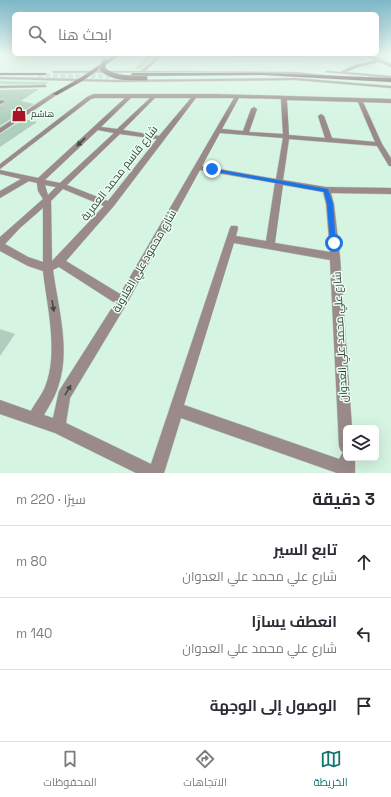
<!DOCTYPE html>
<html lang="ar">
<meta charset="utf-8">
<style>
:root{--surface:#fff;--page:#f7f7f7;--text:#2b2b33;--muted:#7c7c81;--line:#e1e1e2;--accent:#0f766e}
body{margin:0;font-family:"Space Grotesk",Cairo,sans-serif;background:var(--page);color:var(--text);direction:rtl}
.controls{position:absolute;right:12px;bottom:12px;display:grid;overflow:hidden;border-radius:6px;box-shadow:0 4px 16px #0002}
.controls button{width:36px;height:36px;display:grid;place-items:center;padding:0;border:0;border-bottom:1px solid var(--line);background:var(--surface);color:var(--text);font:20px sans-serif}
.stop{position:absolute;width:12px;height:12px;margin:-9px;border:3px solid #1a73e8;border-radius:50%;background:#fff}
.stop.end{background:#1a73e8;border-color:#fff;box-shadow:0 1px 4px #0008}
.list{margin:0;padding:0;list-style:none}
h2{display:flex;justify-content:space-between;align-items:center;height:52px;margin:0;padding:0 16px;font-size:17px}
h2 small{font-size:13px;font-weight:400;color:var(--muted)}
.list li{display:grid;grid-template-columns:26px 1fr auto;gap:12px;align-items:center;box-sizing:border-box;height:72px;padding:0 16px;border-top:1px solid var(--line)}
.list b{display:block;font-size:15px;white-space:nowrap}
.list p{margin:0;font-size:13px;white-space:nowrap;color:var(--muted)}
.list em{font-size:13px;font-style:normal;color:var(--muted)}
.icon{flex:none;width:22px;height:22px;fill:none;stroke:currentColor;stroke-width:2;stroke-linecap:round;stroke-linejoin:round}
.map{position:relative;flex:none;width:391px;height:473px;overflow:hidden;direction:ltr}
.search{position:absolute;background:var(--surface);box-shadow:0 4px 16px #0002;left:12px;right:12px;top:12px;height:44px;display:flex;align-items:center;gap:10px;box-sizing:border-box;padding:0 14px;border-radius:6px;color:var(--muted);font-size:15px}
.sheet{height:268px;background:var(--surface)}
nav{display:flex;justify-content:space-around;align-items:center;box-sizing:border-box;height:56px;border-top:1px solid var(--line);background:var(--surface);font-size:11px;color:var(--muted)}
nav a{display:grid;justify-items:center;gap:2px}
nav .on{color:var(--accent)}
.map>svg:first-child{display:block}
.building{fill:#b0cebd}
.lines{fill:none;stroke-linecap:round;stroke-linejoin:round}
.major-tunnel{stroke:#b5d0c0;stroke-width:5;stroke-dasharray:5 2.5;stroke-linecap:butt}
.minor-casing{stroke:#b5d0c0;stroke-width:1}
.major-casing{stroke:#b5d0c0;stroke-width:1}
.minor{fill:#9a8b8a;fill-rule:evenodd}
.major{fill:#573f3e;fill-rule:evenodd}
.major-bridge-casing{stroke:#b5d0c0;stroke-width:5.5;stroke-linecap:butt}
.major-bridge{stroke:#573f3e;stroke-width:5}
.oneway{fill:#424b45}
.route{fill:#1a73e8}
.labels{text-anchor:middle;stroke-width:3;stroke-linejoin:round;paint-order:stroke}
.far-poi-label{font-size:9px;fill:#334039;stroke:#ebfef3;text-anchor:start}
.street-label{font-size:11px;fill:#334039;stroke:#ebfef3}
</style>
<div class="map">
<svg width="391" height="473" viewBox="0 0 391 473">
<rect width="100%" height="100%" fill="#d5f4e2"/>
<g class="building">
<polygon points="148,55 156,56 141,69 134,69"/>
<polygon points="0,81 34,82 49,82 46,84 0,84"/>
<polygon points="0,89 0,90 39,89 21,101 34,104 0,126 0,105 6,102 0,99"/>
<polygon points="24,119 37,122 0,147 0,134"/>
<polygon points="0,329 15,334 0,356"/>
</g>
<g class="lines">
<polyline class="major-tunnel" points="38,76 122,76"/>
<g class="minor-casing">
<g id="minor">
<path d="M160,54L163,55L145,71L295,72L335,76L333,77C240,70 147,73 54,73L52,72L54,71H141Z"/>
<polygon points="205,54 320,54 297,57 206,56 204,55"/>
<polygon points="365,54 370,54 391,64 391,67 379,62 358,67 346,72 391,76 391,78 325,72 327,71 340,72 355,65 375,61"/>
<polygon points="0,77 118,80 295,78 391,86 391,88 295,80 118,82 0,79"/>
<polygon points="46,85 46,87 44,87 0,88 0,86"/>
<polygon points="53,93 58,94 0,133 0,128"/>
<path d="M94,94H216L391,99V103L363,102L382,144L391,158V166H389L377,146L289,139L283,180L326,187L391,188V194L331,193L334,204L340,257L352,428H346V458H355V473H337L181,418L164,473H136L55,433L0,414V400L31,411C35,403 42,395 45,387C59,353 47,306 43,271L28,266L0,251V237L43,199L38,191L37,183L29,181L0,198V191L21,179L0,174V170L38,178L125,98H95L91,99L0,169V164L87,97ZM131,98H150L117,129L101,127ZM155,98H191L159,136L123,130ZM196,98H234L120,294L66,261L113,207ZM239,98L281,99L283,134L249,132L257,109L254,107L251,109L243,131L222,129ZM287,100L358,102L375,142L332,138L324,116L321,114L318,116L325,138L289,135ZM98,130L114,133L60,183L45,180ZM220,133L283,138L276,179L202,166ZM120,134L157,139L108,201L67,185ZM200,170L275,183L266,241L236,236L238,228L237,226H231L230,228L151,464L66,423L70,398L126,305ZM45,185L56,187L48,195ZM283,185L323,192L326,204L330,252L275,243ZM63,189L104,206L52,261L51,201ZM43,208V262L28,257L5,244L20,228ZM234,243L330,260L339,446L341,451L343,452L339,459L184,405ZM59,267L115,303L59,391L53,418L44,415C49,406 55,397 58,387C71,350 58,308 53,270Z"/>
<polygon points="0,100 4,101 5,102 0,104"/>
</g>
</g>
<g class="major-casing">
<g id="major">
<polygon points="116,54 121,54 84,80 57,95 52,94 80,78"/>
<polygon points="0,73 45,73 47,74 45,75 0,75"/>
<polygon points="133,73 263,73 391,78 391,82 263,75 131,76 131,74"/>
</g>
</g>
<use href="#minor" class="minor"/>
<use href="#major" class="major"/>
<g class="major-bridge-casing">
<path id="major-bridge" d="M105,61L102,69C114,79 130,78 145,78"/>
</g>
<use href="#major-bridge" class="major-bridge"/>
</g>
<defs><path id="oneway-solid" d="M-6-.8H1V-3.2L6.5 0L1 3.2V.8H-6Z"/></defs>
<g class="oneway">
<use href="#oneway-solid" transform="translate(81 142) rotate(136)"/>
<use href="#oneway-solid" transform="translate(53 306) rotate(81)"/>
<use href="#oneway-solid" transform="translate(68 390) rotate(-59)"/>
</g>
<linearGradient id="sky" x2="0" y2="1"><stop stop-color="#7cb7c8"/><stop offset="0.45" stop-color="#ecfaf2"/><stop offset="1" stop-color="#ecfaf2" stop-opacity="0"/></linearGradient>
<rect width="391" height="120" fill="url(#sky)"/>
<polygon class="route" points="210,168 328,189 333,204 336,245 334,246 330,243 327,204 324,192 212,171 209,169"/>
<defs>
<g id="shop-bare" transform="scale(1.2)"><path d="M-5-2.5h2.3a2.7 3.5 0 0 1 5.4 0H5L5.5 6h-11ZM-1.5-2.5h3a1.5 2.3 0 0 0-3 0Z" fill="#a91425" stroke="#ebfef3" stroke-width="2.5" paint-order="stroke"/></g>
</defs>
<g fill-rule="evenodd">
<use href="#shop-bare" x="19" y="114"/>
</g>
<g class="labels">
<g class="far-poi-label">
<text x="31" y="117">هاشم</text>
</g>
<g class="street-label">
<text transform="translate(119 173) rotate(-52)" y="4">شارع قاسم محمد العمرية</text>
<text transform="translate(144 261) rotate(-60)" y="4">شارع محمود علي العلاونة</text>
<text transform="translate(340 337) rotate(-93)" y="4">شارع علي محمد علي العدوان</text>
</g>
</g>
</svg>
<div class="controls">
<button><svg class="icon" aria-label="layers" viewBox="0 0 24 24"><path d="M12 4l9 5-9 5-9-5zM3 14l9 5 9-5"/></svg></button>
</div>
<div class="stop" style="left:334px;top:243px"></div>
<div class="stop end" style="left:212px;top:169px"></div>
<div class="search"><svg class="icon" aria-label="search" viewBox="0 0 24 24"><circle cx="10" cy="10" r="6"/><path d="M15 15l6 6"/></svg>ابحث هنا</div>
</div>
<section class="sheet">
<h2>3 دقيقة<small>سيرًا · 220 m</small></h2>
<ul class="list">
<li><svg class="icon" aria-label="ahead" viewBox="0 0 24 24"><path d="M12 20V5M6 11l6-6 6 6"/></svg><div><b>تابع السير</b><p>شارع علي محمد علي العدوان</p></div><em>80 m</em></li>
<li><svg class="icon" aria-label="left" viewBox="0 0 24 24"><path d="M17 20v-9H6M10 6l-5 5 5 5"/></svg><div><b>انعطف يسارًا</b><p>شارع علي محمد علي العدوان</p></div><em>140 m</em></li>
<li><svg class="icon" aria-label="arrive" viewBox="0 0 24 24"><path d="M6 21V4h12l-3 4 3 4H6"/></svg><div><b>الوصول إلى الوجهة</b></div></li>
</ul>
</section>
<nav>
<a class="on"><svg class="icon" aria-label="map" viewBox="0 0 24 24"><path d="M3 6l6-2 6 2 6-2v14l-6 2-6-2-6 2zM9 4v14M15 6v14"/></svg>الخريطة</a>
<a><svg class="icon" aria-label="directions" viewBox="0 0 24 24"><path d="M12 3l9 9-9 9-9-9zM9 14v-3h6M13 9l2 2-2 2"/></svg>الاتجاهات</a>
<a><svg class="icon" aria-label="saved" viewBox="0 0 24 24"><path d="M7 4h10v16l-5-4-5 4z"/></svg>المحفوظات</a>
</nav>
